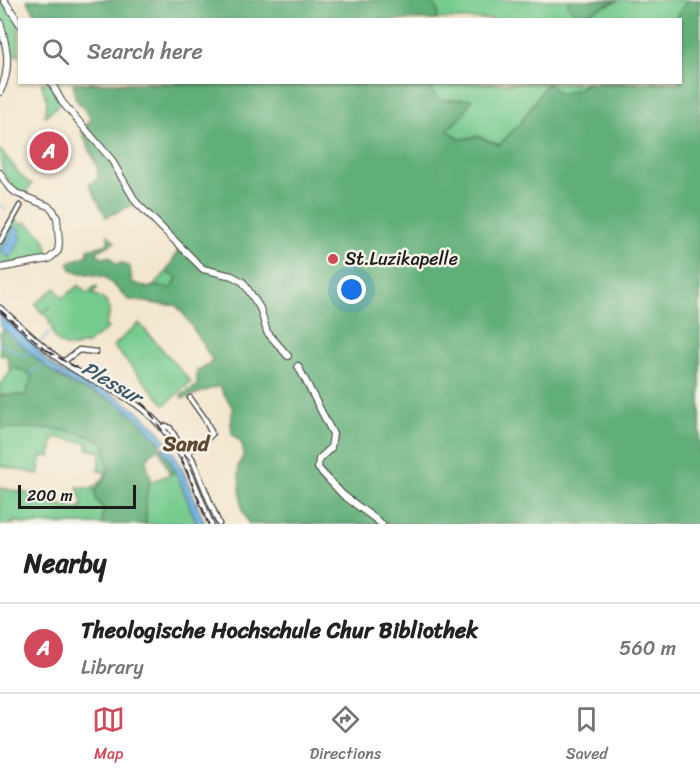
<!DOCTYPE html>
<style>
:root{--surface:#fff;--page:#f2f2f2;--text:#222;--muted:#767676;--line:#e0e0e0;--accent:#d1495b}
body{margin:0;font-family:Sriracha,sans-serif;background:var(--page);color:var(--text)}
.scale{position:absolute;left:18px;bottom:15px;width:118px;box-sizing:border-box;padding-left:6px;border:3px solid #1c1c1c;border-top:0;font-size:16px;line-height:21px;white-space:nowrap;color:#1c1c1c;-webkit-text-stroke:4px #f7f3e8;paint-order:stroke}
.you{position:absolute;left:352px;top:290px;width:21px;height:21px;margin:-15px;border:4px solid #fff;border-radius:50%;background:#1a73e8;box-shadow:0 0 0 9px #1a73e833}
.badge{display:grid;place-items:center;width:39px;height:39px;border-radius:50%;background:var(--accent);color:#fff;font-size:20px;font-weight:700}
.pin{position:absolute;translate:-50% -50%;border:3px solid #fff;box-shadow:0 2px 6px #0006}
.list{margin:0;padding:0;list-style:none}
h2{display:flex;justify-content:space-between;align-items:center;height:78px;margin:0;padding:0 24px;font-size:26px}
h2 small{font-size:20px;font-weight:400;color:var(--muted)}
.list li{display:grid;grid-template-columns:39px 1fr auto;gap:18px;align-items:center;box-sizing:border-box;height:90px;padding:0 24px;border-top:2px solid var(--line)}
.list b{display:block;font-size:22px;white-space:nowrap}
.list p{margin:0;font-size:20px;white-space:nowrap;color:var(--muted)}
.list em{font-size:20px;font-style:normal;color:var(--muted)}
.icon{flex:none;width:33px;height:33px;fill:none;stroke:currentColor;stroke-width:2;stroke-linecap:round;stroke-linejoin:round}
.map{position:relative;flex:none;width:700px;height:524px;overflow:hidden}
.search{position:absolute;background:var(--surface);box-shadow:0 2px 4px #0004;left:18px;right:18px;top:18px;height:66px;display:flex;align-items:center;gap:15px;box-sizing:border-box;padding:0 21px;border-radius:0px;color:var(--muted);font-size:22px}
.sheet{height:168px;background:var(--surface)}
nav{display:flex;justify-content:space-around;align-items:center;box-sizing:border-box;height:84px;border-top:2px solid var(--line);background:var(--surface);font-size:16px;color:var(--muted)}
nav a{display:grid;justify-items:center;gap:3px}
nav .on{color:var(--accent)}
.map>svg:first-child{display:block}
.green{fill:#75ca8d;stroke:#487354;stroke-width:1.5}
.forest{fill:#60ae78;stroke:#3e654a;stroke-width:1.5}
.water{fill:#6cafe1;stroke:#44667e;stroke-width:1.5}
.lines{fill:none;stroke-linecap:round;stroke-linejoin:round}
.stream{stroke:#6cafe1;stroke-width:1.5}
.street-casing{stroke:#3c3a37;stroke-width:7}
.secondary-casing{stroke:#3c3a37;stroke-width:8}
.street{stroke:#fff;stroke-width:4.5}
.secondary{stroke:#fff;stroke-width:6}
.rail{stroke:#1c1c1c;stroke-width:1.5;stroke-dasharray:9 4.5;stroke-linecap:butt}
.poi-dot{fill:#d1495b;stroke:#f7f3e8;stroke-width:2}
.labels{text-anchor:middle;stroke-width:5;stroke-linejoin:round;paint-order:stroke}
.poi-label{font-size:18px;fill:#1c1c1c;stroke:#f7f3e8;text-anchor:start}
.water-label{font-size:20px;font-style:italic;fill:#3c576b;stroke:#f7f3e8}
.quarter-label{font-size:21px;font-weight:bold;fill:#5c4731;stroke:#f7f3e8}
</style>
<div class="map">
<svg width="700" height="524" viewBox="0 0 700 524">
<rect width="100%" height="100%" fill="#f7f3e8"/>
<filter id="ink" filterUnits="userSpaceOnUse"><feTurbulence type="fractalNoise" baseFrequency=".0167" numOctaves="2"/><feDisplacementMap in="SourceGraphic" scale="12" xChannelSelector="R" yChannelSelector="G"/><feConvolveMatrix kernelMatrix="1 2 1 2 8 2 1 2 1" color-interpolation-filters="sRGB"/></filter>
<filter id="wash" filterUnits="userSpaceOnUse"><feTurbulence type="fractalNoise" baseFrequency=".008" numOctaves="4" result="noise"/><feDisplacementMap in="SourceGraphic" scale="24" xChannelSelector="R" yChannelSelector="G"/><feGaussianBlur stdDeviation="1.35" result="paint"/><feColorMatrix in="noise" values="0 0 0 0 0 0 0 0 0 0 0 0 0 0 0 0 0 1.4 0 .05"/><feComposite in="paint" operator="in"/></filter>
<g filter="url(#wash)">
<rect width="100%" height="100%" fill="#f3e6ce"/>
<g class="green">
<polygon points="0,0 4,0 19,24 19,55 17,56 12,52 8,52 0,22"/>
<polygon points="432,0 568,0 568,5 608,5 618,0 687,0 676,20 437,19 438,12"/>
<polygon points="41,83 51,83 62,102 45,116 47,100"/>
<polygon points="425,83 586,83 578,89 560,94 547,83 520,124 499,145 478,136 461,139 447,130 463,115 439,100"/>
<path d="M0,150C11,160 20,179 32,184L25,195C6,185 0,170 0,150Z"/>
<path d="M16,220L22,224L25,222C37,230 52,241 47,257L7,265L0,261V245L13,222Z"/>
<polygon points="166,272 178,278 171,289 154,286"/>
<path d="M79,285L86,293L96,286L98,288L91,294C107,297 115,310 105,325L108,328L86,345L84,343C73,350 60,348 54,336C52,330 53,327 49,322L50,321L44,313L51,306L42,313L35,304L55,288L62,298Z"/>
<polygon points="139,323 191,382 165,405 113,346"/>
<polygon points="14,367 32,375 26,395 0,395 0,385"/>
<path d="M0,428C34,428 75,426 105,443C106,471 116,468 95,491L96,499L103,508L102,524H25L15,521L14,524H0V488L33,494L32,499L81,509L82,502L77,487L92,489L103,479L106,472L98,471L101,452L87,449L88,443L54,437L50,457L42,456L38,474L0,466Z"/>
<polygon points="176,472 197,524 146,524 146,495 150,482"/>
</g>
<g class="forest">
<polygon points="27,0 432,0 438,12 437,20 39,20"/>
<polygon points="568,0 618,0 579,17 568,5"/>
<path d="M687,0H700V524H249L242,510L238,466L244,454L242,444L232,433L231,422L233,408L219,386L182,399L181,395L197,386V371L213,361L186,317L176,305C160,306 145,301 129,300L105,277L72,271L68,263L88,255V249L108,244V235L115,242L96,252L102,258L110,256L115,264L122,263L130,267L132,282L148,288L152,286L171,288L178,278L166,272L179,249L135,204L106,217L89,184L98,179L97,166L82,132L91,118L75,98L73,83H425L439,100L472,99L463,115L447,130L461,139L478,136L499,145L520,124L547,83L560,94L578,89L586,83L680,82V20L676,19Z"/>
<path d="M4,329L30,352L28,354L30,356L32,354L47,368L65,381L106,397L123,407L144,425L161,444L159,446L160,448L164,449L176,472L170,474L159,448L151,453L146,461L151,479L146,495V524H102L103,508L96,499L95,491C116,468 106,471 105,443C75,426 34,428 0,428V395H26L32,375L14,367L10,372L7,356L0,355V333Z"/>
</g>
<g class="water">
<polygon points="14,226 21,230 19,235 22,237 10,258 0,252"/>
<path d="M0,314L28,338L46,360L63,373L76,378L78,376C113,393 142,409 166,440L161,444L144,425L128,411L112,400L72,384L51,371L0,326Z"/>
<polygon points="168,443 181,466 205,524 197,524 176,472 163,447"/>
</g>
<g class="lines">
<g class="stream">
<polyline points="0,205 6,209"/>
<polyline points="0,344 25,355 33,351"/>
<polyline points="36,347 51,331"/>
<polyline points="29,376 41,364"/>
<polyline points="193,471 197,483"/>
</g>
</g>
</g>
<g filter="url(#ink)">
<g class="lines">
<g class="street-casing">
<g id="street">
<polyline points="0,242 20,206"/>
<path d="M0,308C23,328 45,350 70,367C108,391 137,396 167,434C188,460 198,493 211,524"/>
<polyline points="63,362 79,350 96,352"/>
<polyline points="162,428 166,426 170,428 178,442 192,458 219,524"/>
<polyline points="187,452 200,445 212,434 205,419 190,398"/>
</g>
</g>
<g class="secondary-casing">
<g id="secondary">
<polyline points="4,0 20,24"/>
<path d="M0,22C7,48 12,67 0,92"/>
<polyline points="51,82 62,102 111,159 136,202 203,269 232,276 243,282 260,308 267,332 288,356"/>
<polyline points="0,173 8,186 16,193 48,206 53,210 57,218 59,242 58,251 49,259 0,268"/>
<polyline points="298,366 333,434 331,448 319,459 318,468 343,495 382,524"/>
</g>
</g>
<use href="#street" class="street"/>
<use href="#secondary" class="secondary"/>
<g class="rail">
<polyline points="0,310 52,355"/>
<polyline points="47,350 69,364 126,391 145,406 181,457 209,524"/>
</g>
</g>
</g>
<circle class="poi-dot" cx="333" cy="259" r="6"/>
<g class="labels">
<g class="poi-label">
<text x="345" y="265">St.Luzikapelle</text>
</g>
<g class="water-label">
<text transform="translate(112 382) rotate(30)" y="7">Plessur</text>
</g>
<g class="quarter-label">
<text x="186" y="451">Sand</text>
</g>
</g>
</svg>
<div class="scale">200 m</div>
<div class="you"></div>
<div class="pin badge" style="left:49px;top:151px">A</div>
<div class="search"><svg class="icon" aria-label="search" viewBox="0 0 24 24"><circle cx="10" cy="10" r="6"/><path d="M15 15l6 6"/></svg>Search here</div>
</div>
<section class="sheet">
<h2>Nearby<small></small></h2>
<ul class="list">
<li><span class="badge">A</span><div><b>Theologische Hochschule Chur Bibliothek</b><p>Library</p></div><em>560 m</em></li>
</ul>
</section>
<nav>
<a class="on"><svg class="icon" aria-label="map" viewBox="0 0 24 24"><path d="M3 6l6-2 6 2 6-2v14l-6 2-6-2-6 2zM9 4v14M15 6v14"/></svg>Map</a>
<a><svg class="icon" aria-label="directions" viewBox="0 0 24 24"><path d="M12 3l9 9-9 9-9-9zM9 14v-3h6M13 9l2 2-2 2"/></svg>Directions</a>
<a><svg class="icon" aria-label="saved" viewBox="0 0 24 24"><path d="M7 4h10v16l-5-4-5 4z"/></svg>Saved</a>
</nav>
